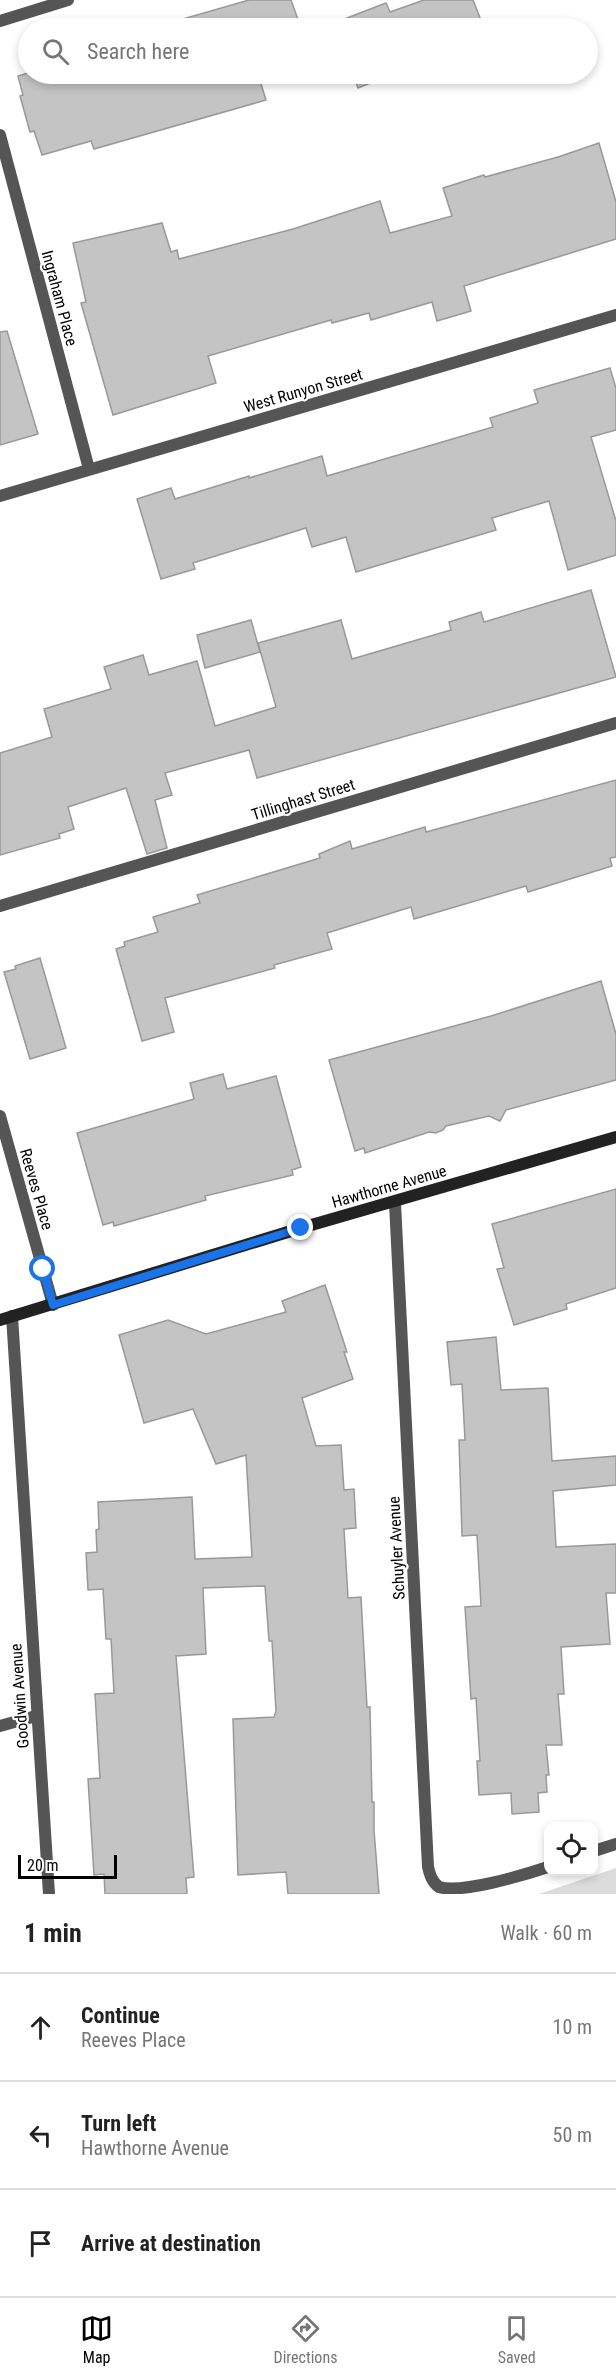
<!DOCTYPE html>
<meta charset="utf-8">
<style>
:root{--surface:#fff;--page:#f6f6f6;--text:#222;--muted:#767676;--line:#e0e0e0;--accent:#000}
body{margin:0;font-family:"Roboto Condensed",sans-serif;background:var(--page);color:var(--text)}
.controls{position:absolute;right:18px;bottom:18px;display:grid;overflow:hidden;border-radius:12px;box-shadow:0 3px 9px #0003}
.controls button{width:54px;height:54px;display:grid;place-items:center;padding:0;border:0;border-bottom:2px solid var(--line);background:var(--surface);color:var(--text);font:30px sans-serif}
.scale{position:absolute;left:18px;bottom:15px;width:99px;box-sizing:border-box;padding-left:6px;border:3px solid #000;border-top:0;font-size:16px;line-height:21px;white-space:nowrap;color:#000;-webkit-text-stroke:4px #fff;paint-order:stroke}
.stop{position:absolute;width:18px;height:18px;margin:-14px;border:4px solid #1a73e8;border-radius:50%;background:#fff}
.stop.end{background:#1a73e8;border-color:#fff;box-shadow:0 2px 6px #0008}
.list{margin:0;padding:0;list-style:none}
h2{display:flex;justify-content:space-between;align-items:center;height:78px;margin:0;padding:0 24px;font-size:26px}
h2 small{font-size:20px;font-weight:400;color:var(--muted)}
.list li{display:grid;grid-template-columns:39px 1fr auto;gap:18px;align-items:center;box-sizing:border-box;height:108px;padding:0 24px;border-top:2px solid var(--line)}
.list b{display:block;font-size:22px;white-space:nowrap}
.list p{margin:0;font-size:20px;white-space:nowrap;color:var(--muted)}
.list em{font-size:20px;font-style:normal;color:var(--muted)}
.icon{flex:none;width:33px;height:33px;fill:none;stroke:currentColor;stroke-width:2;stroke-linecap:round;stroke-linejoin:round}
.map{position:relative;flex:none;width:616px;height:1894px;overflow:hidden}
.search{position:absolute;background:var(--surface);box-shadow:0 3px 9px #0003;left:18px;right:18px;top:18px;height:66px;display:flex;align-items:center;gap:15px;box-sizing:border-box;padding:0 21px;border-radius:33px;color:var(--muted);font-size:22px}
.sheet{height:402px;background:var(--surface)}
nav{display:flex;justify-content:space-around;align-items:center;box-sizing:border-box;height:84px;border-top:2px solid var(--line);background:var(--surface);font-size:16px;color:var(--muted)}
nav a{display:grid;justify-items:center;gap:3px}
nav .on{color:var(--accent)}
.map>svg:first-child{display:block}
.green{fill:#dcdcdc}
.building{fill:#c4c4c4;stroke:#999;stroke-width:1.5}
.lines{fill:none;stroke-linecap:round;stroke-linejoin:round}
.street{stroke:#555;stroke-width:12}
.secondary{stroke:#222;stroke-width:12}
.route{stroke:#1a73e8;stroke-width:8}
.labels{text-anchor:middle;stroke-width:4.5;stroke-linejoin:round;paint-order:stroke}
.street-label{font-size:16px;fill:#000;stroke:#fff}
</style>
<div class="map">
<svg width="616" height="1894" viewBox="0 0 616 1894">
<rect width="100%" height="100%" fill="#fff"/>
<polygon class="green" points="616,1868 616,1894 539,1894"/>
<g class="building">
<polygon points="249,0 291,0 301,28 162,28 177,24 176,21"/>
<polygon points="424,0 473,0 484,28 336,28 334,23 386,3 390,12"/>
<polygon points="28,73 258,74 266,100 94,149 91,141 42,155 34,131 30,132 20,96 23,95 18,76"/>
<polygon points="353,74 384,74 382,74 383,78 358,88"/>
<polygon points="599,143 616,202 616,239 464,286 471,311 437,321 432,302 371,320 369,313 332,323 331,320 208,356 216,383 113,415 81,303 86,302 73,243 162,223 171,252 177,250 179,259 293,229 380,201 390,233 452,216 443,188 484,175 485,177 558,157"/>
<polygon points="7,331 38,434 0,445 0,332"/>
<polygon points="610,368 616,388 616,430 591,437 616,521 616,555 568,570 549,501 492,518 496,530 356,572 346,537 312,547 306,528 193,563 195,569 161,579 137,499 171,488 175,499 249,476 249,478 322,456 327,476 493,427 490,418 538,403 534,390"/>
<polygon points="591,590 616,677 257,778 249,750 165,773 172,795 155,800 167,848 147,854 126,788 68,807 74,829 59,834 60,838 0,855 0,753 52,737 44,709 111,689 104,667 143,655 149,675 197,661 215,726 276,707 258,643 341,620 352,659 451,630 449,622 481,612 484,622"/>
<polygon points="251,620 260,652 205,668 197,635"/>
<polygon points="616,780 616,857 610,858 612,866 528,892 526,886 414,919 411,907 327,933 332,949 274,965 275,968 165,998 174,1032 142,1041 116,949 125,946 124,942 158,932 153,917 200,903 197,895 320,858 319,854 350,841 352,849 425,827 426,832"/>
<polygon points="40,958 66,1048 30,1059 4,972 16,969 15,966"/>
<polygon points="601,981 616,1034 616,1080 506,1110 500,1121 489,1116 446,1126 443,1130 436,1133 429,1132 365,1153 364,1148 355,1151 329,1060 491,1016"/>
<polygon points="223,1074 227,1089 276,1076 301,1167 292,1170 293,1175 205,1196 206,1200 114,1226 113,1222 103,1225 77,1133 194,1099 190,1083"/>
<polygon points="616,1189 616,1288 566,1304 567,1309 514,1325 497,1269 504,1268 492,1224"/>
<polygon points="325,1285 347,1352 344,1352 353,1379 302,1398 316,1446 341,1445 344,1490 354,1489 356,1528 344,1529 348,1598 361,1597 367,1707 370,1707 372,1802 374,1802 374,1830 379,1894 288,1894 286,1872 238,1875 233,1719 274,1717 276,1711 272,1641 269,1641 265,1586 203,1588 206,1654 176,1656 194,1877 186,1878 187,1894 105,1894 104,1874 94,1875 88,1779 100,1778 95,1694 114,1693 111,1639 106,1639 103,1589 88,1590 86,1553 97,1552 96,1530 99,1529 98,1502 192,1497 195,1559 252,1557 246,1455 216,1464 193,1409 144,1423 119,1335 168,1320 206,1334 286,1312 282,1301"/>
<polygon points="496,1337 501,1390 548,1388 552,1461 616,1456 616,1485 553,1491 556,1547 616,1544 616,1593 606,1593 610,1644 561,1647 564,1694 558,1694 562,1745 546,1745 549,1775 546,1775 547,1792 538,1793 539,1812 512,1814 511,1793 479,1795 477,1761 480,1761 476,1698 471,1699 465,1607 481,1606 477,1535 462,1536 459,1440 465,1440 462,1384 451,1385 447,1342"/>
</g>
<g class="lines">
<g class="street">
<polyline points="0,21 68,0"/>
<polyline points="0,135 89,469"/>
<polyline points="0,496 616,315"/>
<polyline points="0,906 616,723"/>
<polyline points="0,1116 53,1305"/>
<path d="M395,1203L428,1867C430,1875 432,1882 439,1887C461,1894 524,1875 548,1867"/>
<polyline points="12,1316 49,1894"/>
<polyline points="0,1726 36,1716"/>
<polyline points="594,1851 616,1844"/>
</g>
<polyline class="secondary" points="0,1320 301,1228 616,1137"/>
</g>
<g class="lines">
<polyline class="route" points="43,1269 53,1305 301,1228"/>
</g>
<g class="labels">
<g class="street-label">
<text transform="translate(60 298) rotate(75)" y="6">Ingraham Place</text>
<text transform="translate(303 390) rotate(-16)" y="6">West Runyon Street</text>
<text transform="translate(303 799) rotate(-17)" y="6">Tillinghast Street</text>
<text transform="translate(389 1186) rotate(-16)" y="6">Hawthorne Avenue</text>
<text transform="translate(37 1189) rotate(74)" y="6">Reeves Place</text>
<text transform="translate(396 1548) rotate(-93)" y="6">Schuyler Avenue</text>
<text transform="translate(19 1696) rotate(-94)" y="6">Goodwin Avenue</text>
</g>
</g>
</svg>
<div class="controls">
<button><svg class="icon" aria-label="locate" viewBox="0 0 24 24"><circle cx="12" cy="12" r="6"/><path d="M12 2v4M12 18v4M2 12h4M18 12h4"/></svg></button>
</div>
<div class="scale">20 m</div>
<div class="stop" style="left:43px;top:1269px"></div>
<div class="stop end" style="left:301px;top:1228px"></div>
<div class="search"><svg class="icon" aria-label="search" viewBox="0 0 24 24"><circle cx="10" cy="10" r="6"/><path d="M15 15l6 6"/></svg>Search here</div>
</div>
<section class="sheet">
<h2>1 min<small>Walk · 60 m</small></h2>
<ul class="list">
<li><svg class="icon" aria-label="ahead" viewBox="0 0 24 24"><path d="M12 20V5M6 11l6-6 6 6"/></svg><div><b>Continue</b><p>Reeves Place</p></div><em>10 m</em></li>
<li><svg class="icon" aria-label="left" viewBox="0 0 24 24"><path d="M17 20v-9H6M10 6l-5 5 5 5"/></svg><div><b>Turn left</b><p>Hawthorne Avenue</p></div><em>50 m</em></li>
<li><svg class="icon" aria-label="arrive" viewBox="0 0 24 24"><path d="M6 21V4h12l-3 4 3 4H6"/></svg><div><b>Arrive at destination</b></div></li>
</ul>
</section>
<nav>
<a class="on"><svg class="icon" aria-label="map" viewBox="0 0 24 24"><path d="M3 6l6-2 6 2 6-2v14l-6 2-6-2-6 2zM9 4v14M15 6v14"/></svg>Map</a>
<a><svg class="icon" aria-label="directions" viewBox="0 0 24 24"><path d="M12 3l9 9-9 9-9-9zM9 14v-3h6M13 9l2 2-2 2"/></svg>Directions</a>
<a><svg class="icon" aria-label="saved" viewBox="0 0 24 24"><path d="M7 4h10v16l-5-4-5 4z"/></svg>Saved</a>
</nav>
